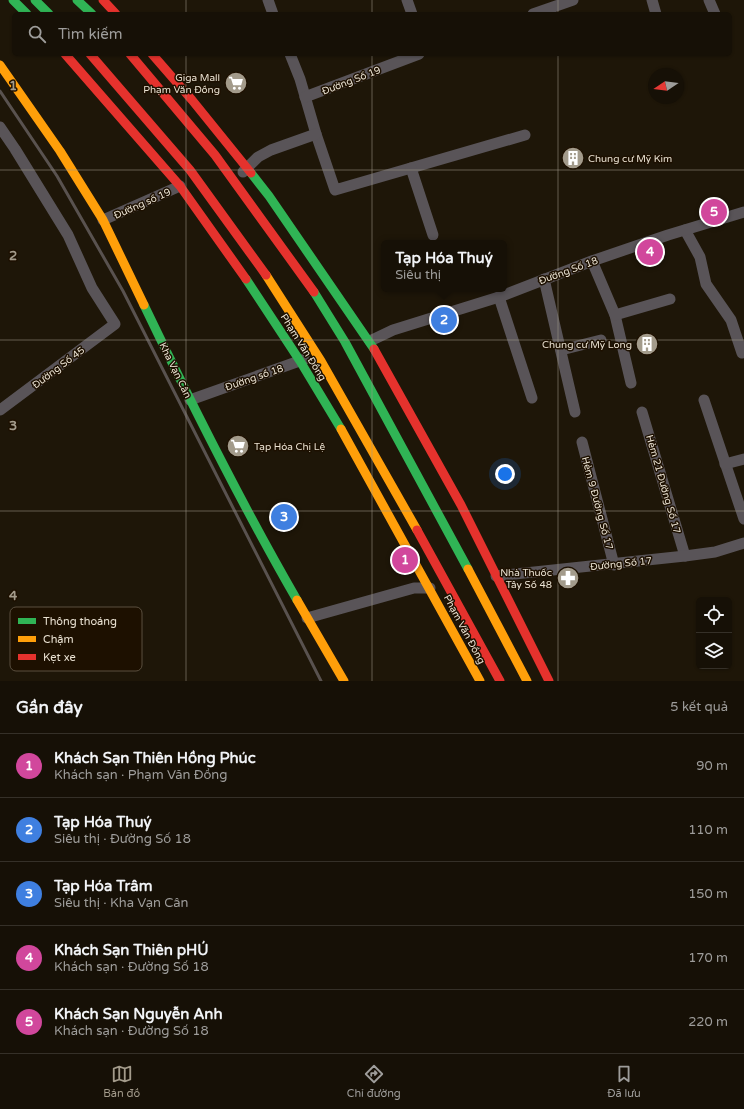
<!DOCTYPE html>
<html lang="vi">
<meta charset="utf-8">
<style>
:root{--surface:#161006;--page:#231e14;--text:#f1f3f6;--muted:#9e9d9b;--line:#353028;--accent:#a39b8b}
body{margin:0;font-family:"Varela Round",sans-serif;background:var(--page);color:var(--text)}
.controls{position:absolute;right:12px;bottom:12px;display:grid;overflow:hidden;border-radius:6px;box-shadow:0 1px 3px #0004}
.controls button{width:36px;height:36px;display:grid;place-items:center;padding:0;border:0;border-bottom:1px solid var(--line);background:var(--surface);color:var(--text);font:20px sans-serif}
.compass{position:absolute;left:648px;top:68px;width:36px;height:36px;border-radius:50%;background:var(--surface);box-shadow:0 1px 3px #0004;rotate:257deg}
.you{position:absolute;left:505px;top:474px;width:14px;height:14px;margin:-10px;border:3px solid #fff;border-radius:50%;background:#1a73e8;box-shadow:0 0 0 6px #1a73e833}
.badge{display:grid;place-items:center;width:26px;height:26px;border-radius:50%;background:var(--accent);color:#fff;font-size:13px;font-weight:700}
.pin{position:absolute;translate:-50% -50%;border:2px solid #fff;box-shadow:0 1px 4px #0006}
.popup{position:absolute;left:381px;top:240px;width:126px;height:52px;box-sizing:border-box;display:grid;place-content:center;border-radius:6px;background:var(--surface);filter:drop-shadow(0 1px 3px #0005);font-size:13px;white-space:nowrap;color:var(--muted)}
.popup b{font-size:15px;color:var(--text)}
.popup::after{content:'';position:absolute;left:50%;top:100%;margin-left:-8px;border:8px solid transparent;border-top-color:var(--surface)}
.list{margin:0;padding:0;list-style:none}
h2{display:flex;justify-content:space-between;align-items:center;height:52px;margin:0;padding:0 16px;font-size:17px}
h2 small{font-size:13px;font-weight:400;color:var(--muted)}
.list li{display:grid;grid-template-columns:26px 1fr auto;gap:12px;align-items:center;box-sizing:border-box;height:64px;padding:0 16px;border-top:1px solid var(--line)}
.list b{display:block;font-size:15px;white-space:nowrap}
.list p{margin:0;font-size:13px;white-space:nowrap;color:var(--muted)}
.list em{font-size:13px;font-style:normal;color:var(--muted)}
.icon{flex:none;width:22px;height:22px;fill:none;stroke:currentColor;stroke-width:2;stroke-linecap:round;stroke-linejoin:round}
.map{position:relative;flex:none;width:744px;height:681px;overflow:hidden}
.search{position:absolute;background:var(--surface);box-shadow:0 1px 3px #0004;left:12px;right:12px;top:12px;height:44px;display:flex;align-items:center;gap:10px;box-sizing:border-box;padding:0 14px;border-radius:6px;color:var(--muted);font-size:15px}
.sheet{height:372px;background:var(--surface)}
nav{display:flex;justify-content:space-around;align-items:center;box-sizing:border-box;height:56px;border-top:1px solid var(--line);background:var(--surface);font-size:11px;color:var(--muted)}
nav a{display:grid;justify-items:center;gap:2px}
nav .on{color:var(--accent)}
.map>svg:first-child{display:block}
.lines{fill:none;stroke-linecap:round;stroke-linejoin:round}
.street{stroke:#595458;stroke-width:11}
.fast{stroke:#30b455;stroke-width:9}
.slow{stroke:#ff9f0a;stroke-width:9}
.jam{stroke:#e5322d;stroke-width:9}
.rail{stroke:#59524f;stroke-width:3}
.grid{fill:none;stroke:#a39b8b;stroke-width:1;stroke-opacity:0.55}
.labels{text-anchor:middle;stroke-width:3;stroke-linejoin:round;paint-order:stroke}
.poi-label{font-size:10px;fill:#eae2d2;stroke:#1d1000;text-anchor:end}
.street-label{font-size:10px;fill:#eae2d2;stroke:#1d1000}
.key{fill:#1d1000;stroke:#5a4f3f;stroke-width:1}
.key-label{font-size:11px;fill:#eae2d2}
.grid-label{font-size:13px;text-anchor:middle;font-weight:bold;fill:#a39b8b;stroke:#1d1000;stroke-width:3;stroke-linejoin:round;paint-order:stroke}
</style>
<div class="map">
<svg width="744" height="681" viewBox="0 0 744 681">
<rect width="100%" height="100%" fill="#1e1608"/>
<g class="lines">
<g class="street">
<polyline points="268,0 273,14"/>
<polyline points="407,0 412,14"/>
<polyline points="652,0 656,14"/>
<polyline points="709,0 715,14"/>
<polyline points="533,14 573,0"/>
<polyline points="290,54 300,79 316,134 335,190 525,135"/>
<polyline points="305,97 419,54"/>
<polyline points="0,127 15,149 68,235 92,288 115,324 0,410"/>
<polyline points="411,168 433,235"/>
<polyline points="243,172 258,157 271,150 316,134"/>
<polyline points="103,220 180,186"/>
<polyline points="685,230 700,257 706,284 731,320 742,353"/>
<polyline points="592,261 615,315 631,383"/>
<polyline points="544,279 575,412"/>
<polyline points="499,297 532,398"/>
<polyline points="615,315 670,299"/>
<polyline points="370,341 393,330 499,297 592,261 668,235 744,212"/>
<polyline points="561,350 601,340"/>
<polyline points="190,400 305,359"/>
<polyline points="704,400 744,519"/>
<polyline points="642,412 685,556"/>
<polyline points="582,442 614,565"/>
<polyline points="725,464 744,459"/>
<polyline points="496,576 685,556 715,552 744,543"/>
<polyline points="307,618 414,588 430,588"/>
</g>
<g class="fast">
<polyline points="13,0 27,14"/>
<polyline points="35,0 49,14"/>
<polyline points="77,0 92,14"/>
<polyline points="251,173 269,196 374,349"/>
<polyline points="246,279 300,361 341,429"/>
<polyline points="314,292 345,342 468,569"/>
<path d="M144,305C192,405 242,505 297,600"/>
</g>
<g class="slow">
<polyline points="0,65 60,151 103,220 144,305"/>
<polyline points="266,275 321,361 417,530"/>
<polyline points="341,429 480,681"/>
<polyline points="468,569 527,681"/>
<polyline points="297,600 344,681"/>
</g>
<g class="jam">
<polyline points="103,0 116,14"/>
<polyline points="65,54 180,186 246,279"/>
<polyline points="90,54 190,170 266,275"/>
<polyline points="130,54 215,155 314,292"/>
<polyline points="152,54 192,100 251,173"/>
<polyline points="374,349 461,505 549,681"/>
<polyline points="417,530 500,681"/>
</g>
<polyline class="rail" points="0,91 57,176 123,291 321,681"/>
</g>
<path class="grid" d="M186,0V14M372,0V14M558,0V14M186,54V681M372,54V681M558,54V681M0,170H744M0,340H744M0,511H744"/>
<defs>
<g id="supermarket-disc" transform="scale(1.15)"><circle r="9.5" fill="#a39b8b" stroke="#1d1000"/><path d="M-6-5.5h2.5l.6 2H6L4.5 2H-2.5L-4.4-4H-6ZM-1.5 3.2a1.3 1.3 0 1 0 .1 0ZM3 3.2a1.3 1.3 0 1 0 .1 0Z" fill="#fff"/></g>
<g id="building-disc" transform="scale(1.15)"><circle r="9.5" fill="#a39b8b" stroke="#1d1000"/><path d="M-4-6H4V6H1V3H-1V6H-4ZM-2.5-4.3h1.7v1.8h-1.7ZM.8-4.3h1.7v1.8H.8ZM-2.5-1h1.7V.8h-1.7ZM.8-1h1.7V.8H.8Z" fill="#fff"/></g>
<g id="pharmacy-disc" transform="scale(1.15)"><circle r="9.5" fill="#a39b8b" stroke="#1d1000"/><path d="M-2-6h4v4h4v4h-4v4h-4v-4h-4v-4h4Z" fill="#fff"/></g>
</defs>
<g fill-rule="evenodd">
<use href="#supermarket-disc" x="236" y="83"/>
<use href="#building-disc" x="573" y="158"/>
<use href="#building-disc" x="647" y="344"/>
<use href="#supermarket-disc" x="238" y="446"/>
<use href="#pharmacy-disc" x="568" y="578"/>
</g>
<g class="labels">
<g class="poi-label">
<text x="220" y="81">Giga Mall<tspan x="220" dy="12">Phạm Văn Đồng</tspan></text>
<text x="588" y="162" text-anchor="start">Chung cư Mỹ Kim</text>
<text x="632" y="348">Chung cư Mỹ Long</text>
<text x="254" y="450" text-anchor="start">Tạp Hóa Chị Lệ</text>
<text x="552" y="576">Nhà Thuốc<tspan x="552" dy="12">Tây Số 48</tspan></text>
</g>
<g class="street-label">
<text transform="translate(351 80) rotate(-21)" y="4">Đường Số 19</text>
<text transform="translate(142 203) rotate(-24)" y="4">Đường số 19</text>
<text transform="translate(568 270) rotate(-20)" y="4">Đường Số 18</text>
<text transform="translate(304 347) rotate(58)" y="4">Phạm Văn Đồng</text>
<text transform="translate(58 367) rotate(-37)" y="4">Đường Số 45</text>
<text transform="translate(176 370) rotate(64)" y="4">Kha Vạn Cân</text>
<text transform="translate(254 377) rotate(-19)" y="4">Đường số 18</text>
<text transform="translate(664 484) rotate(74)" y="4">Hẻm 21 Đường Số 17</text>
<text transform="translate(598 503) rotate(75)" y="4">Hẻm 9 Đường Số 17</text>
<text transform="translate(621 563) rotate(-6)" y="4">Đường Số 17</text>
<text transform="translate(465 629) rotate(62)" y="4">Phạm Văn Đồng</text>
</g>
</g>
<rect x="10" y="607" width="132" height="64" rx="6" class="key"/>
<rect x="18" y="618" width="18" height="6" fill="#30b455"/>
<rect x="18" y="636" width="18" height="6" fill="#ff9f0a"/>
<rect x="18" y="654" width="18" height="6" fill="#e5322d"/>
<g class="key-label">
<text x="43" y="625">Thông thoáng</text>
<text x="43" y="643">Chậm</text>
<text x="43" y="661">Kẹt xe</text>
</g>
<g class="grid-label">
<text x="13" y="90">1</text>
<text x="13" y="260">2</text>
<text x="13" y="430">3</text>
<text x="13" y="600">4</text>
</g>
</svg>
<div class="controls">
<button><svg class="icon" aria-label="locate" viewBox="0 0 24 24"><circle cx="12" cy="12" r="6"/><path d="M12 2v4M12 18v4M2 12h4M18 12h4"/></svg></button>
<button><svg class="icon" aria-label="layers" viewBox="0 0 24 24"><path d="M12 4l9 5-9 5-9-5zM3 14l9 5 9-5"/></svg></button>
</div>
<svg class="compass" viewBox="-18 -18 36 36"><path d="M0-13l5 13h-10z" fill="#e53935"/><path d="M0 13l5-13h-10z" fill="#9e9d9b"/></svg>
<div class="you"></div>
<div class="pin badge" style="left:405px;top:560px;background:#d1479c">1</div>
<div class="pin badge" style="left:444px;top:320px;background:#3f7fe0">2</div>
<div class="popup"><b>Tạp Hóa Thuý</b>Siêu thị</div>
<div class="pin badge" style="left:284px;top:517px;background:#3f7fe0">3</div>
<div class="pin badge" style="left:650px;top:252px;background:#d1479c">4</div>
<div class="pin badge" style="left:714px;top:212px;background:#d1479c">5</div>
<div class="search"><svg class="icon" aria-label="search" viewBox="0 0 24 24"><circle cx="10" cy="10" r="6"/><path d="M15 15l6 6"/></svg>Tìm kiếm</div>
</div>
<section class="sheet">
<h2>Gần đây<small>5 kết quả</small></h2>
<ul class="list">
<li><span class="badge" style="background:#d1479c">1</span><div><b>Khách Sạn Thiên Hồng Phúc</b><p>Khách sạn · Phạm Văn Đồng</p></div><em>90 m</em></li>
<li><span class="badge" style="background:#3f7fe0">2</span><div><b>Tạp Hóa Thuý</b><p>Siêu thị · Đường Số 18</p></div><em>110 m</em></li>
<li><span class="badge" style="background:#3f7fe0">3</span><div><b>Tạp Hóa Trâm</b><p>Siêu thị · Kha Vạn Cân</p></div><em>150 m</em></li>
<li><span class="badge" style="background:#d1479c">4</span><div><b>Khách Sạn Thiên pHÚ</b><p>Khách sạn · Đường Số 18</p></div><em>170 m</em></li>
<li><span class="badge" style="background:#d1479c">5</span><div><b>Khách Sạn Nguyễn Anh</b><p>Khách sạn · Đường Số 18</p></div><em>220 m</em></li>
</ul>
</section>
<nav>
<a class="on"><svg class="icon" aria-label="map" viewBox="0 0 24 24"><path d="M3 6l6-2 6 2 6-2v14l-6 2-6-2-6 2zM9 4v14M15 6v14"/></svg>Bản đồ</a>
<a><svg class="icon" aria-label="directions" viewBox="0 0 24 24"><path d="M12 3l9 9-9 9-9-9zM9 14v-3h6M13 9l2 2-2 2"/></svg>Chỉ đường</a>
<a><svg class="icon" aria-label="saved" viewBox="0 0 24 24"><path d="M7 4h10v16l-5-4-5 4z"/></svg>Đã lưu</a>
</nav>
